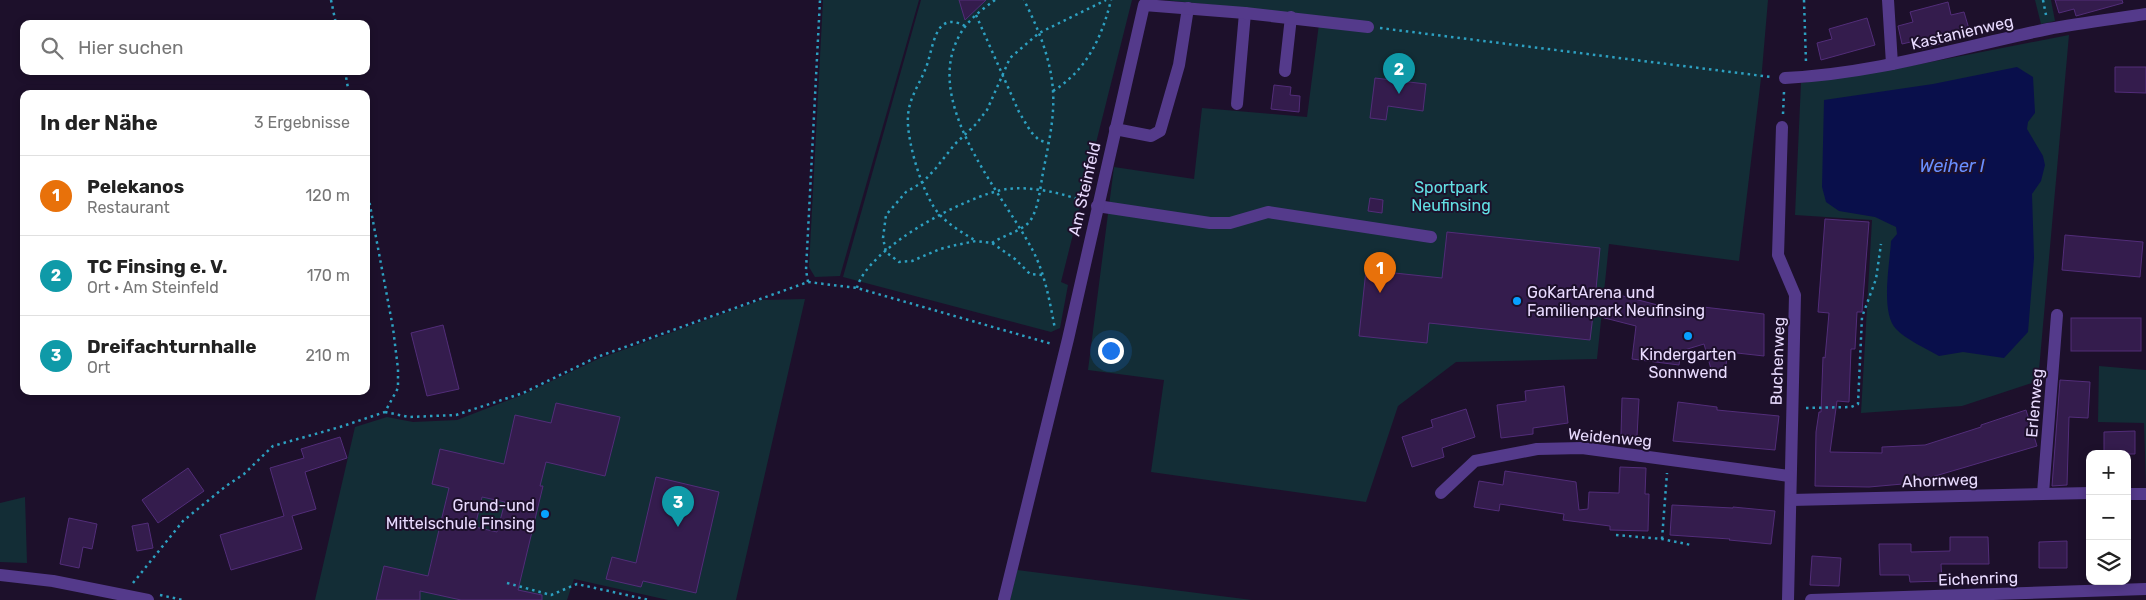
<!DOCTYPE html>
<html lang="de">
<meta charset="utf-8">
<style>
:root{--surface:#fff;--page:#f6f6f6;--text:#222;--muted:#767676;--line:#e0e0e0;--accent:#d93025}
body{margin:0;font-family:Rubik,sans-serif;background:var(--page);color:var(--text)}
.controls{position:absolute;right:15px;bottom:15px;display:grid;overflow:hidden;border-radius:10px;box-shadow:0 2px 8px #0003}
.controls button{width:45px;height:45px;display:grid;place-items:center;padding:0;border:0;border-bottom:1px solid var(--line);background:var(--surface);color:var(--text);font:25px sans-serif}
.you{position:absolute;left:1110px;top:350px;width:18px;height:18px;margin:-12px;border:4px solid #fff;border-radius:50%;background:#1a73e8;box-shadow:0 0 0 8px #1a73e833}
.badge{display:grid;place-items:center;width:32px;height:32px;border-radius:50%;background:var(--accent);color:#fff;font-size:16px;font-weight:700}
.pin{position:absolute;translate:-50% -41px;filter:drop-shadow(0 1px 2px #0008)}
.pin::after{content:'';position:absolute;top:26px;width:18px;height:15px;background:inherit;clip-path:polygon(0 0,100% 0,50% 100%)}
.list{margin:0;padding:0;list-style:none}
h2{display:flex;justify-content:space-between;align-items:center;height:65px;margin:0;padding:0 20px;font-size:21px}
h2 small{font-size:16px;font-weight:400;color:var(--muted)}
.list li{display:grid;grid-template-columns:32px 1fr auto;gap:15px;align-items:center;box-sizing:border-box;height:80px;padding:0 20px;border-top:1px solid var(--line)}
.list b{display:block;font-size:19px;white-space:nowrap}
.list p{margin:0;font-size:16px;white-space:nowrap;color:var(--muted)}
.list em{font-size:16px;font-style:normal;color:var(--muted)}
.icon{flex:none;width:28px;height:28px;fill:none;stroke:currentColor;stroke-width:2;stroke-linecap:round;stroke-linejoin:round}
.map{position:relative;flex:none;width:2146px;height:600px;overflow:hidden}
.search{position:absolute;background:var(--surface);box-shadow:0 2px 8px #0003;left:20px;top:20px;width:350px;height:55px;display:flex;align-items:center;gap:12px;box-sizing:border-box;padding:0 18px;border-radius:10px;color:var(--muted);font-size:19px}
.panel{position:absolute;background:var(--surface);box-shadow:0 2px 8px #0003;left:20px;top:90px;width:350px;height:305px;border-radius:10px}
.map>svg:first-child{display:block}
.green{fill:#132d36}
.water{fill:#090f4b}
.building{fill:#341c4d;stroke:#522d79;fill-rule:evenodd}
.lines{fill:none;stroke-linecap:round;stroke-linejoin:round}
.path{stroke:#2da0c1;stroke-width:2.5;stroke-dasharray:2.5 4;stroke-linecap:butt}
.minor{stroke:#543a8b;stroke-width:12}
.poi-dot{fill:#07a0ff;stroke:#1d102b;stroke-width:2}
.labels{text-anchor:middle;stroke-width:4;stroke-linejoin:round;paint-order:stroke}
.street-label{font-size:16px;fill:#e9dbff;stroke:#1d102b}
.park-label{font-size:16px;fill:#62e0e4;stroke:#1d102b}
.poi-label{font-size:16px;fill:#e9dbff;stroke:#1d102b;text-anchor:start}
.water-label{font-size:18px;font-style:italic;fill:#698fff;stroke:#1d102b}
</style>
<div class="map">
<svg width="2146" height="600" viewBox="0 0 2146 600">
<rect width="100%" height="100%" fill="#1d102b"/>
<g class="green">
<polygon points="823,0 919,0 840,276 815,277 809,267"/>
<polygon points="921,0 1132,0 1061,282 1068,285 1060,328 1051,332 843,277"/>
<polygon points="1165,0 1768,0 1762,70 1739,261 1609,244 1597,359 1456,362 1398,406 1366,502 1151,472 1164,380 1088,370 1114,167 1194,179 1202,108 1307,117 1320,16"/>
<polygon points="2035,0 2051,0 2055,21 2041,24"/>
<polygon points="2069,35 2038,381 1962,406 1861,413 1872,220 1795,215 1801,83 1895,69"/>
<polygon points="805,299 736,600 668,600 574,579 567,600 315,600 355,427 387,417 413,422 457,420 522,395 598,359 761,300"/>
<polygon points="2099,366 2146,370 2146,485 2144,423 2098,422"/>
<polygon points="25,497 27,563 0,562 0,503"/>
<polygon points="1017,570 1252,600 1010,600"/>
</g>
<path class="water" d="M2017,67L2033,77L2035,113L2028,122L2027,129L2043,156L2045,165L2041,181L2032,194L2034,258L2028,332L2004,358L1963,352L1939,356C1927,349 1905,339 1896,329C1880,312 1890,263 1891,241L1897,234L1896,227L1875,217L1839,211L1826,202L1822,187L1824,100L1933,84Z"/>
<g class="building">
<polygon points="959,0 986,0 965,20"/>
<polygon points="2055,0 2122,0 2123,3 2076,16 2074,9 2059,13"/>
<polygon points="1948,2 1951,15 1964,12 1969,29 1957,32 1959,39 1922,49 1919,40 1902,44 1898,26 1913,22 1910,12"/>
<polygon points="1867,18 1875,45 1821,60 1817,43 1832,39 1829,29"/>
<polygon points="2115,67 2146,67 2146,93 2115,92"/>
<polygon points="1375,78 1426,84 1423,111 1388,106 1386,120 1370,118"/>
<polygon points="1274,85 1291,87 1290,95 1300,96 1299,112 1271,109"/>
<polygon points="1370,198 1383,200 1382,213 1368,211"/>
<polygon points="1825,219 1869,222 1862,312 1857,312 1855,349 1851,349 1849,402 1837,401 1830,452 1882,453 1882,447 1925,445 1981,427 1981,425 2026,410 2037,446 1925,479 1925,482 1869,487 1815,486 1816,432 1819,412 1821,412 1823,357 1825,358 1829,313 1818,312"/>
<polygon points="1447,232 1600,248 1596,289 1700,316 1703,307 1764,314 1764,356 1728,352 1725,371 1711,369 1704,344 1681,351 1679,365 1632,359 1636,326 1593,315 1590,340 1429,323 1427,343 1359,336 1366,270 1442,278"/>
<polygon points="2065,235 2143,242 2140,277 2062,270"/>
<rect x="2071" y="318" width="70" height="33"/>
<polygon points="443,325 459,389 427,396 411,333"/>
<polygon points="2060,380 2090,382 2088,418 2069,417 2067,485 2052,486"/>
<polygon points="1564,386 1568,423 1533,428 1533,434 1501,438 1497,405 1526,401 1525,391"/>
<polygon points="1622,398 1639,399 1637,436 1621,435"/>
<polygon points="1678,402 1717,407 1717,410 1779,416 1775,450 1673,441"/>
<path d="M556,403L620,417L605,476L546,462L540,486H543L518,590L542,595V600H461L420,591V600H376L384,566L428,576L449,488L432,484L440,449L504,464L515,415L551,423ZM482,497L505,502L497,532L475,527Z"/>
<polygon points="1466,409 1475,437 1442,448 1444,457 1412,467 1402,437 1433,427 1431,420"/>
<polygon points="2135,431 2135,454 2104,454 2104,432"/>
<polygon points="340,437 347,458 305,472 316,509 292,516 302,549 231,570 220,535 284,516 270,468 304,458 301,449"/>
<polygon points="1620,467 1646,468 1645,494 1649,494 1648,531 1610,530 1610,526 1563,520 1564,514 1500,504 1499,511 1474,507 1479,481 1503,485 1505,471 1576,482 1579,510 1588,509 1589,492 1619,493"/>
<polygon points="188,468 204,491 158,523 142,500"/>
<polygon points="656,477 719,492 696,593 643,581 641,587 606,579 612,557 636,563"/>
<polygon points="1672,505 1733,508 1733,507 1775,511 1771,544 1729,540 1730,539 1670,535"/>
<polygon points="69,518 97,524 92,549 83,547 79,568 60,564"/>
<polygon points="148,523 153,548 137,551 132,526"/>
<polygon points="1950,537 1988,537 1989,564 1941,564 1942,581 1910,582 1909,575 1880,575 1879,544 1911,544 1911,552 1950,551"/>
<polygon points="2067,541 2067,568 2039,568 2039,542"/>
<polygon points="1812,556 1841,558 1839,586 1810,585"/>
</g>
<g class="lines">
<g class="path">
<polyline points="331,0 336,24"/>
<path d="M995,0C984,8 972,17 964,28C916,97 1000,189 1032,249C1045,273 1050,303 1055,329"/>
<polyline points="1804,0 1806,63"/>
<polyline points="2043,0 2046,15"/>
<polyline points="976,15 1019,112 1031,132 1039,140 1048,143"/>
<path d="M965,26C933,9 934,50 925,70C919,85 909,98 908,116C906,140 923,196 939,214C949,225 963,233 976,241"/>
<polyline points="1380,28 1771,77"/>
<polyline points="345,71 349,94"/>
<path d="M1053,91C1087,70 1102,37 1111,0"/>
<polyline points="1783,114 1784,92"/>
<path d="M992,243C1002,236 1016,233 1026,225C1037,217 1040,191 1042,178C1047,150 1055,120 1053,91C1051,59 1038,28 1024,0"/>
<polyline points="1042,275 1030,274 1015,259 992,243 976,241 956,245 940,249 912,261 899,262 886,252 883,238 886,215 906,192 923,182 936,168 955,144 976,124 987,110 1010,58 1039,33 1106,0"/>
<polyline points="808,282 806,270 820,0"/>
<path d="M857,288C867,248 967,195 1007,189C1032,186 1062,193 1086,202"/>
<polyline points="1806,408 1851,407 1858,404 1862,317 1876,279 1881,244"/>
<polyline points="385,412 409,417 456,415 523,393 597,357 808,282 857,288 1052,344"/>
<polyline points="1616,535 1662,539 1691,545"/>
<polyline points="1662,539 1667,473"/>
<polyline points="133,583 183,521 226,486 244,474 273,446 340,427 385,412 398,388 398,369 393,328 366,184"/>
<polyline points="507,583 551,595 577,584 649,600"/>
<polyline points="160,595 183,600"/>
</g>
<g class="minor">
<polyline points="1888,0 1892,64"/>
<polyline points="1285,71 1291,17"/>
<path d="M1785,78C1875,74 1961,47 2048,29C2080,23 2113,19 2146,14"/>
<polyline points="1237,104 1245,13"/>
<polyline points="1782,127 1778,255 1795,295 1788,600"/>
<polyline points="1115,129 1151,136 1160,131 1179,65 1188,8"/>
<polyline points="1097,206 1210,223 1230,223 1268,212 1431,237"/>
<polyline points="1441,493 1475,461 1537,449 1582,448 1789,476"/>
<polyline points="2043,493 2057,315"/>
<polyline points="2127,494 2146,494"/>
<polyline points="1791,500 2090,493"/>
<polyline points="0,575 53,581 148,600"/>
<polyline points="1004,600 1068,339 1144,5 1245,13 1368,27"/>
<polyline points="1811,600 2146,589"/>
</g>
</g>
<g class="poi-dot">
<circle cx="1517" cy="301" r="5"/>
<circle cx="1688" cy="336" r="5"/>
<circle cx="545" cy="514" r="5"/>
</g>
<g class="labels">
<g class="street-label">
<text transform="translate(1962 32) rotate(-13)" y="6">Kastanienweg</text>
<text transform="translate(1084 189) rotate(-77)" y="6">Am Steinfeld</text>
<text transform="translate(1777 361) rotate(-88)" y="6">Buchenweg</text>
<text transform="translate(2034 403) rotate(-85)" y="6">Erlenweg</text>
<text transform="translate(1610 437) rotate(5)" y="6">Weidenweg</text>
<text transform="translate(1940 480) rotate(-2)" y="6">Ahornweg</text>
<text transform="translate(1978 578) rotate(-2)" y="6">Eichenring</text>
</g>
<g class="park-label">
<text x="1451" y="193">Sportpark<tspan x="1451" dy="18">Neufinsing</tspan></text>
</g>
<g class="poi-label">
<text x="1527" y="298">GoKartArena und<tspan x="1527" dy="18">Familienpark Neufinsing</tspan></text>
<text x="1688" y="360" text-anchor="middle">Kindergarten<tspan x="1688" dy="18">Sonnwend</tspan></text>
<text x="535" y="511" text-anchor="end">Grund-und<tspan x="535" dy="18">Mittelschule Finsing</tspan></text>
</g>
<g class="water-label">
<text x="1952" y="172">Weiher I</text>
</g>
</g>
</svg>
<div class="controls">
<button>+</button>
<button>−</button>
<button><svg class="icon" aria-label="layers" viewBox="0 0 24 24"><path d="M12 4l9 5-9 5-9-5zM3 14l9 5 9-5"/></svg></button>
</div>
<div class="you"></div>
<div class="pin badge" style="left:1380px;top:293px;background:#e8710a">1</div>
<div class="pin badge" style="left:1399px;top:94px;background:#0f9aa8">2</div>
<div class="pin badge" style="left:678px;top:527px;background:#0f9aa8">3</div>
<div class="search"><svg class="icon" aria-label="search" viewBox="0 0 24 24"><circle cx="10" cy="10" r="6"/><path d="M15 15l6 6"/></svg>Hier suchen</div>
<section class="panel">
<h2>In der Nähe<small>3 Ergebnisse</small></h2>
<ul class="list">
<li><span class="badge" style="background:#e8710a">1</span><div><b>Pelekanos</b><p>Restaurant</p></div><em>120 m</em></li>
<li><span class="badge" style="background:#0f9aa8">2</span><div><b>TC Finsing e. V.</b><p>Ort · Am Steinfeld</p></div><em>170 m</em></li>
<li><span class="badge" style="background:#0f9aa8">3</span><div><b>Dreifachturnhalle</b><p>Ort</p></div><em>210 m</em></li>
</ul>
</section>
</div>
